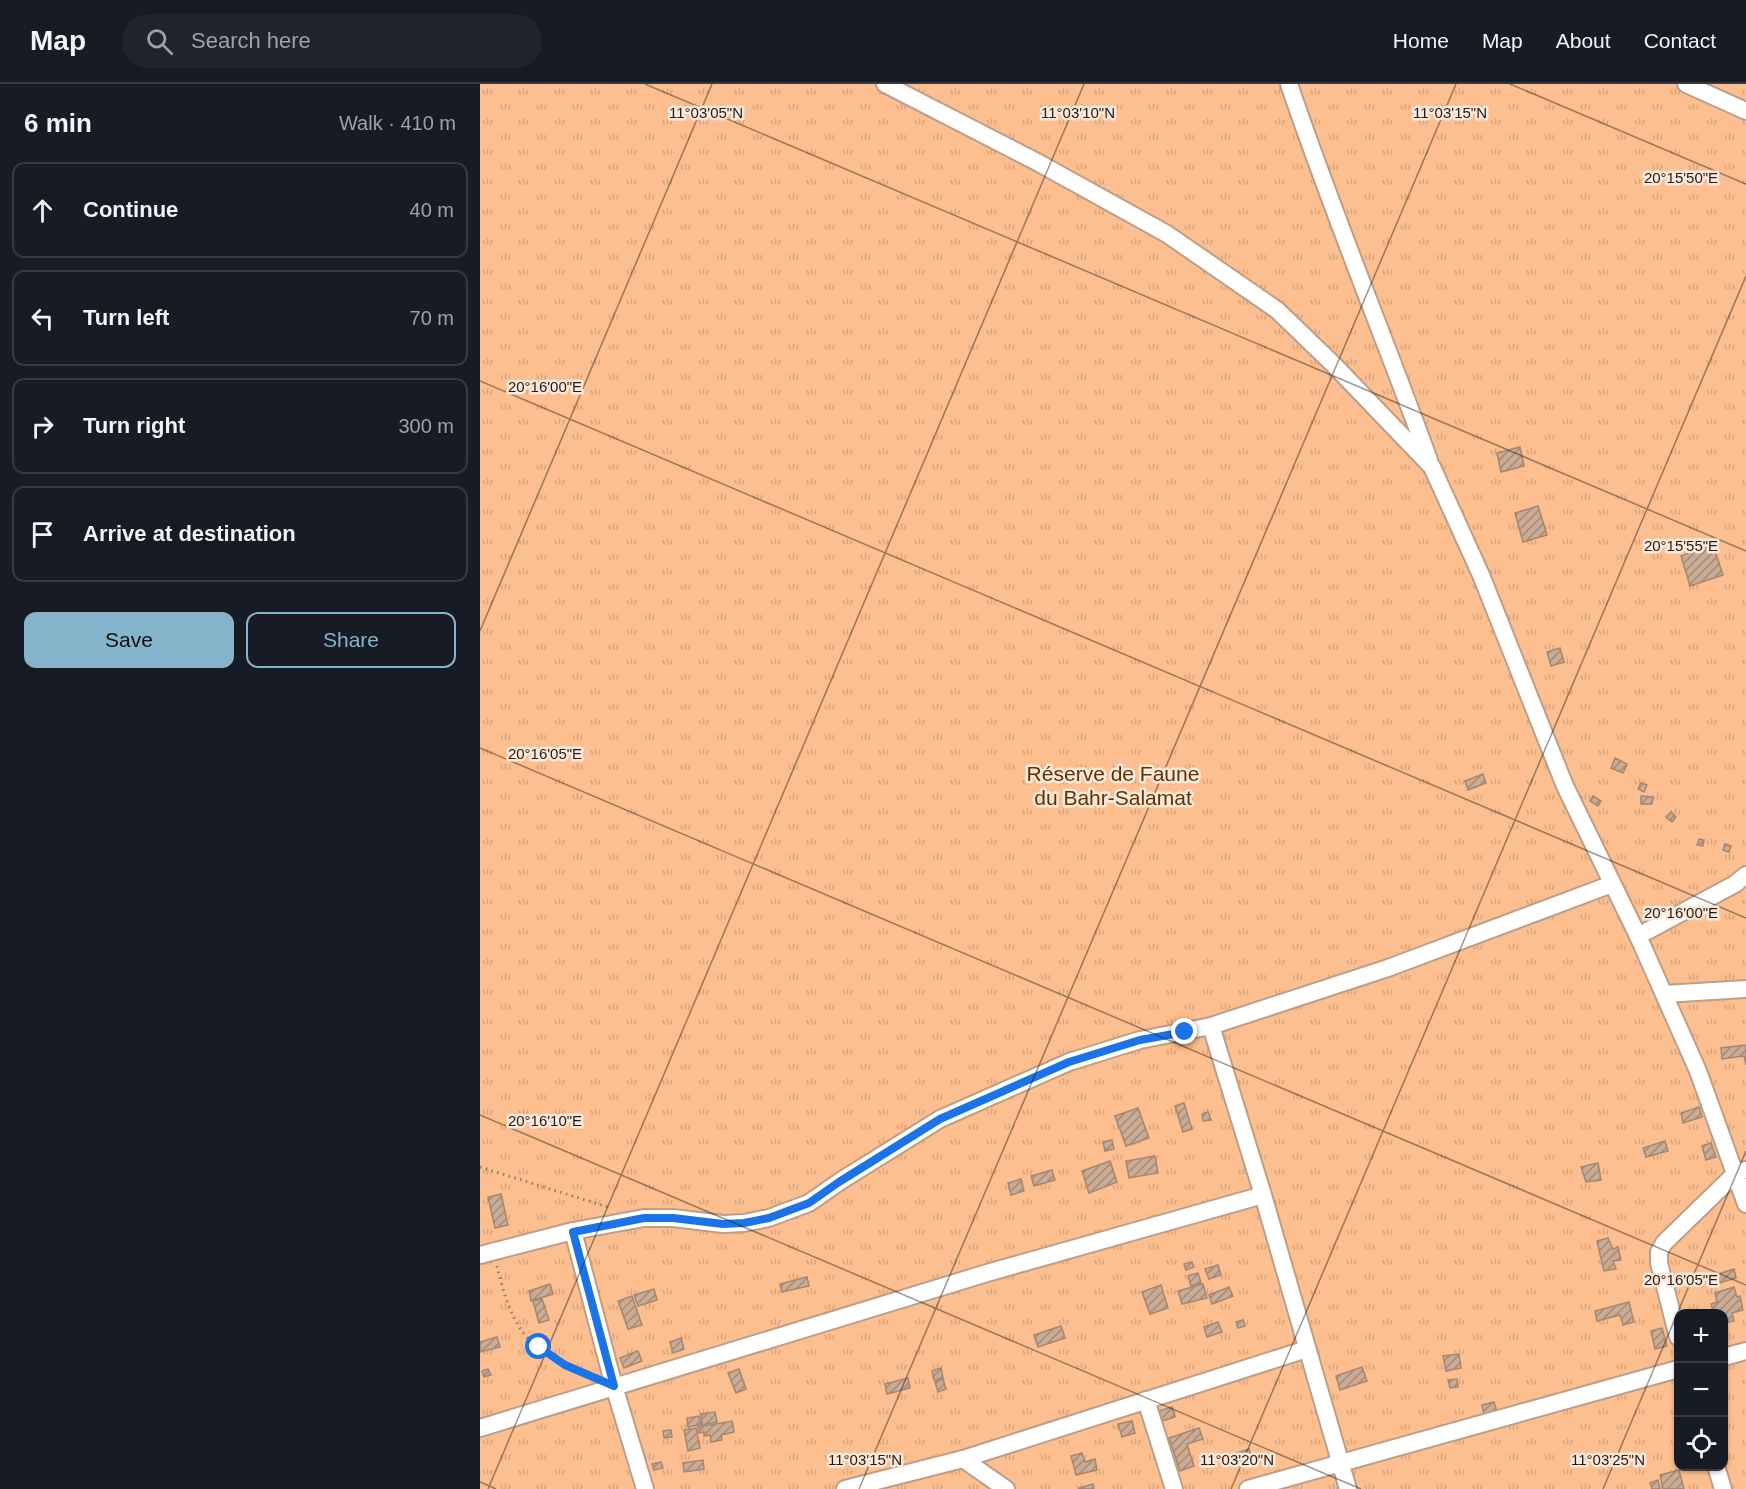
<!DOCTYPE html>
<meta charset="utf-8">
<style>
:root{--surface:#171b24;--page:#20242c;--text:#f1f3f6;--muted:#9ea1a6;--line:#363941;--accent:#85b3ca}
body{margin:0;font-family:Helvetica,sans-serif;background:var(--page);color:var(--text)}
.controls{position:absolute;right:18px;bottom:18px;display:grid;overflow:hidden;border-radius:12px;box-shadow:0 2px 4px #0004}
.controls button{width:54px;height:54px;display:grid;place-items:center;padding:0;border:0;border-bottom:2px solid var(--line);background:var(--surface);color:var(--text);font:30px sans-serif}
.stop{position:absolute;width:18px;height:18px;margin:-14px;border:4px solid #1a73e8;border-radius:50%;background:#fff}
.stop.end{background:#1a73e8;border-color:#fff;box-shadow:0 2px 6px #0008}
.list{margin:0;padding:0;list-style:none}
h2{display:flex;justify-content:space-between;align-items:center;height:78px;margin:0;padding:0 24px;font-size:26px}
h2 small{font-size:20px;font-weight:400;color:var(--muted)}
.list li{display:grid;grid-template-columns:39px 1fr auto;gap:18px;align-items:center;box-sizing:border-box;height:96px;margin:0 12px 12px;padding:0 12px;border:2px solid var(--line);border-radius:12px}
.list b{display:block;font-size:22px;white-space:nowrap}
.list em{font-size:20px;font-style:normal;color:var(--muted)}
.actions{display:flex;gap:12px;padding:18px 24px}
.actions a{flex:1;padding:14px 0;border:2px solid var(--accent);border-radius:12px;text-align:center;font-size:21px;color:var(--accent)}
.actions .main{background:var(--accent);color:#111}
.icon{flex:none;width:33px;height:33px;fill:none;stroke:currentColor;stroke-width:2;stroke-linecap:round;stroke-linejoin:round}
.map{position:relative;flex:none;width:1266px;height:1405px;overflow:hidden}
header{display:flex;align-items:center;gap:36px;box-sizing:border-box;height:84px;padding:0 30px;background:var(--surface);border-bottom:2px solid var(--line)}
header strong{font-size:28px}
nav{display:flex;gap:33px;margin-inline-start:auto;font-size:21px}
.search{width:420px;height:54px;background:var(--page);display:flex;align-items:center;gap:15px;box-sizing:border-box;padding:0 21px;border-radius:33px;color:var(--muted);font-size:22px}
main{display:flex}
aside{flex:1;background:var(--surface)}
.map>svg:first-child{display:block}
.park{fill:url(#park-tufts);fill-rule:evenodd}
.building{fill:url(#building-hatch);stroke:#a48770;stroke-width:1.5}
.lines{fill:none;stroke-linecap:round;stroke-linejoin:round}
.minor-casing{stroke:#bd9f88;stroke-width:20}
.path{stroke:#937d6c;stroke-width:3;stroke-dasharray:1.5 4.5;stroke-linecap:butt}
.minor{stroke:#fff;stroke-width:16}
.route{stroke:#1a73e8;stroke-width:8}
.ticks{fill:none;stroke:#251a11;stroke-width:1.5;stroke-opacity:0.45}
.labels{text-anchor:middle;stroke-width:5;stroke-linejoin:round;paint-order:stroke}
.park-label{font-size:21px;fill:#613100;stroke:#fde9db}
.ticks-label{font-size:15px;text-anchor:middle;fill:#251a11;stroke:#fde9db;stroke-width:5;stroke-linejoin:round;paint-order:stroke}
</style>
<header>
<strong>Map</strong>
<div class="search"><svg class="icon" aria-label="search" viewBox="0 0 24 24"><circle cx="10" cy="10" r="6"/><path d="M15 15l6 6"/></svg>Search here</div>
<nav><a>Home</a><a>Map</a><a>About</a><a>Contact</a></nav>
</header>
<main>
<aside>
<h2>6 min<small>Walk · 410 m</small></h2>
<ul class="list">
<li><svg class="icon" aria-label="ahead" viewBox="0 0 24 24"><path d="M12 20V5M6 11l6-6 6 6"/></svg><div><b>Continue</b></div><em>40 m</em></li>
<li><svg class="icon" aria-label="left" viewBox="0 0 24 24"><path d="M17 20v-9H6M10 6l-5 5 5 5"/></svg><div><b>Turn left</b></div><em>70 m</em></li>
<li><svg class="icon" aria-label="right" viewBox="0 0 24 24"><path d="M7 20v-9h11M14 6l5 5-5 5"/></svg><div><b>Turn right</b></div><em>300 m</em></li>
<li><svg class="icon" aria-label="arrive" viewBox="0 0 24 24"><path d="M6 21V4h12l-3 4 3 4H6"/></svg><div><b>Arrive at destination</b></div></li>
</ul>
<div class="actions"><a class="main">Save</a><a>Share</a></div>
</aside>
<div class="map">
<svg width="1266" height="1405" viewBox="0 0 1266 1405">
<defs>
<pattern id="park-tufts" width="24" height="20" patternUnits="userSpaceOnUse" patternTransform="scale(1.5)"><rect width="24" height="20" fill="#fdbf8f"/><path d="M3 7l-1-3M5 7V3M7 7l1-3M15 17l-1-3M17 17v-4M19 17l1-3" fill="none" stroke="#d9a47a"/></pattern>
<pattern id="building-hatch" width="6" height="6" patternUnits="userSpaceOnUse" patternTransform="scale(1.5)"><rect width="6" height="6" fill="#caab94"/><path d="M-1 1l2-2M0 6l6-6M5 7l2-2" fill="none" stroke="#a48a77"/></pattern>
</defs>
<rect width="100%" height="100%" fill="#fad9c1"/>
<path class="park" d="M0,0H1266V1405H0ZM1198,1230H1244V1382H1198Z"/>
<g class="building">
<polygon points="1040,363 1044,382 1021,388 1017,369"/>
<polygon points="1058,422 1067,451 1043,458 1035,429"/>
<polygon points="1233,461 1243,491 1210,502 1201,472"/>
<polygon points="1080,564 1084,578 1071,582 1067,568"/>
<polygon points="1135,674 1147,680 1143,689 1131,684"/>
<polygon points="1003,690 1006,699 988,706 985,697"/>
<polygon points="1161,699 1167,701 1164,708 1158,705"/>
<polygon points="1113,712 1121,717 1118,722 1110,717"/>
<polygon points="1161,712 1173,713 1172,720 1161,720"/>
<polygon points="1191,728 1196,733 1192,738 1186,733"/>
<polygon points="1219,755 1224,756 1223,762 1217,761"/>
<polygon points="1245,760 1251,762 1249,768 1243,766"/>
<polygon points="1266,961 1266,981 1264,972 1242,975 1241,964"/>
<polygon points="704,1019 712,1045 703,1048 695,1022"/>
<polygon points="1219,1023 1222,1033 1203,1039 1201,1029"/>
<polygon points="658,1024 669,1054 646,1062 635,1032"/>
<polygon points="728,1028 731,1036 723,1037 722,1030"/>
<polygon points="632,1056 634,1065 625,1067 623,1058"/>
<polygon points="1185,1057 1188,1067 1166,1073 1163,1064"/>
<polygon points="1231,1059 1236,1073 1226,1076 1222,1062"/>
<polygon points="675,1072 678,1089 649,1094 646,1077"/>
<polygon points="630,1077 637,1098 609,1109 602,1087"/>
<polygon points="1118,1079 1121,1096 1106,1098 1101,1083"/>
<polygon points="572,1086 575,1096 554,1102 551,1092"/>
<polygon points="541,1095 544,1107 531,1111 528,1099"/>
<polygon points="21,1110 28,1141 15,1144 8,1113"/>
<polygon points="1128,1154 1133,1165 1138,1163 1141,1176 1133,1177 1136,1185 1124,1187 1117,1157"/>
<polygon points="712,1178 714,1183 706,1186 704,1180"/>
<polygon points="738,1181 741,1191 729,1195 725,1185"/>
<polygon points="1254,1185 1256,1194 1230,1202 1229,1193"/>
<polygon points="718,1189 721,1199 711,1202 708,1192"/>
<polygon points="327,1193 329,1202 302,1208 300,1200"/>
<polygon points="70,1200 73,1210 51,1217 49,1207"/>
<polygon points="723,1200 727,1214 702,1220 698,1207"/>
<polygon points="681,1201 688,1224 670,1230 662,1208"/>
<polygon points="749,1203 753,1212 732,1220 729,1211"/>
<polygon points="1254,1203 1257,1213 1260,1212 1263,1226 1252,1229 1254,1237 1244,1239 1244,1230 1234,1230 1231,1220 1237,1218 1235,1209"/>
<polygon points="174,1205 177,1216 158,1222 154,1211"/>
<polygon points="152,1212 162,1241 148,1245 138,1217"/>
<polygon points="62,1215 69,1236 59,1239 53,1217"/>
<polygon points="1149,1218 1154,1238 1143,1241 1140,1231 1117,1237 1115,1227"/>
<polygon points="763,1236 765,1242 758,1244 756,1238"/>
<polygon points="738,1238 742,1248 727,1253 724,1243"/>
<polygon points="581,1242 585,1254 558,1263 554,1251"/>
<polygon points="1182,1244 1187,1262 1175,1265 1171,1247"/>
<polygon points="17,1253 20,1263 0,1268 0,1258"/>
<polygon points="201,1254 204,1265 193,1269 190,1258"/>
<polygon points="158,1267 162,1277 144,1284 140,1274"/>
<polygon points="979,1270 981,1284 966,1287 963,1272"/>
<polygon points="882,1283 887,1297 860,1306 856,1292"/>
<polygon points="461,1284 463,1294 454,1296 452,1287"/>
<polygon points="8,1285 11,1291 4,1293 2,1287"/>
<polygon points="259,1285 266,1305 256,1309 248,1289"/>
<polygon points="428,1294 430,1304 407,1310 405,1300"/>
<polygon points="463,1295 466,1305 458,1308 455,1298"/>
<polygon points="977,1295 978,1303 970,1304 968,1296"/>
<polygon points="1014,1318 1017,1328 1004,1331 1002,1321"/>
<polygon points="692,1323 695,1333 682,1337 679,1327"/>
<polygon points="235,1328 237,1338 222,1341 221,1330"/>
<polygon points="219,1332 221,1341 208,1343 207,1334"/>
<polygon points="252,1337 254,1348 241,1351 242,1356 231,1358 230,1351 224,1352 224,1348 219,1349 218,1343"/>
<polygon points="652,1337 655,1349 642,1353 638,1340"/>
<polygon points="216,1344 220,1364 208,1367 204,1346"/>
<polygon points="719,1344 723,1355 707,1360 714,1382 700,1387 689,1354"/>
<polygon points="191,1346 192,1353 184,1354 183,1347"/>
<polygon points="769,1365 772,1376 757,1380 754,1370"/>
<polygon points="602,1369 605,1378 615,1375 617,1386 596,1391 591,1372"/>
<polygon points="223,1376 224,1385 204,1388 203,1379"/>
<polygon points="181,1378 183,1384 174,1386 172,1380"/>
<polygon points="1199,1386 1204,1405 1183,1405 1180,1391"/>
<polygon points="1178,1396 1180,1405 1172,1405 1170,1399"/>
<polygon points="613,1400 614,1405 599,1405 599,1404"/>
</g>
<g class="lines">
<g class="minor-casing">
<g id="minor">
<polyline points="405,0 557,78 687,150 797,226 854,281 952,383 1001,491 1085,702 1158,852 1218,987 1266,1120"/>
<path d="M809,0C852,127 903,250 949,376"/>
<polyline points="1206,0 1266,27"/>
<polyline points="1158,852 1255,800 1266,791"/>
<polyline points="1184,910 1266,905"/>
<polyline points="731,942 783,1111 868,1405"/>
<polyline points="93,1147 164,1134 193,1134 243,1140 264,1139 289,1134 329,1119 359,1098 460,1035 589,978 660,956 731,942 908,884 1132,800"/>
<polyline points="0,1171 93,1147 134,1302 165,1405"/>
<polyline points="1198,1253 1179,1179 1179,1168 1184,1159 1256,1089 1265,1086"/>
<polyline points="1244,1273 1266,1267"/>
<polyline points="666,1316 694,1405"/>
<polyline points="0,1344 507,1189 783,1111"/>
<polyline points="483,1375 526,1405"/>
<polyline points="1236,1382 1243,1405"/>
<polyline points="365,1405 483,1375 827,1265"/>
<polyline points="768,1405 1198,1285"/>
</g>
</g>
<g class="path">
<polyline points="0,1083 131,1124"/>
<path d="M17,1182C22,1204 30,1233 45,1251C62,1270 89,1285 112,1294"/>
</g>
<use href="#minor" class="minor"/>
</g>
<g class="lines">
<polyline class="route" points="59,1263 85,1281 134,1302 93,1148 164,1134 193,1134 243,1140 264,1139 289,1134 329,1119 359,1098 460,1035 589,978 660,956 705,948"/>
</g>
<path class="ticks" d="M165,0L1266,467M1030,0L1266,100M0,297L1266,834M0,547L232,0M0,664L1266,1201M0,1031L881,1405M0,1398L16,1405M8,1405L604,0M379,1405L976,0M751,1405L1266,192M1123,1405L1266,1067"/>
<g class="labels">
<g class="park-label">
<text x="633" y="697">Réserve de Faune<tspan x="633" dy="24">du Bahr-Salamat</tspan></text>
</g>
</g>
<g class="ticks-label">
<text x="226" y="34">11°03'05"N</text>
<text x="598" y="34">11°03'10"N</text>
<text x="970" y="34">11°03'15"N</text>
<text x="1201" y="99">20°15'50"E</text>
<text x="65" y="308">20°16'00"E</text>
<text x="1201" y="467">20°15'55"E</text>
<text x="65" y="675">20°16'05"E</text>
<text x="1201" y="834">20°16'00"E</text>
<text x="65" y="1042">20°16'10"E</text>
<text x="1201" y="1201">20°16'05"E</text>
<text x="385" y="1381">11°03'15"N</text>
<text x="757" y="1381">11°03'20"N</text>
<text x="1128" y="1381">11°03'25"N</text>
</g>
</svg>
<div class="controls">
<button>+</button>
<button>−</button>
<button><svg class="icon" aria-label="locate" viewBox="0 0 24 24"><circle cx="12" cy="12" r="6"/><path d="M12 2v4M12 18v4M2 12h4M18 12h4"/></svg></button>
</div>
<div class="stop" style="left:59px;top:1263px"></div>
<div class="stop end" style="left:705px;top:948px"></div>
</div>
</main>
